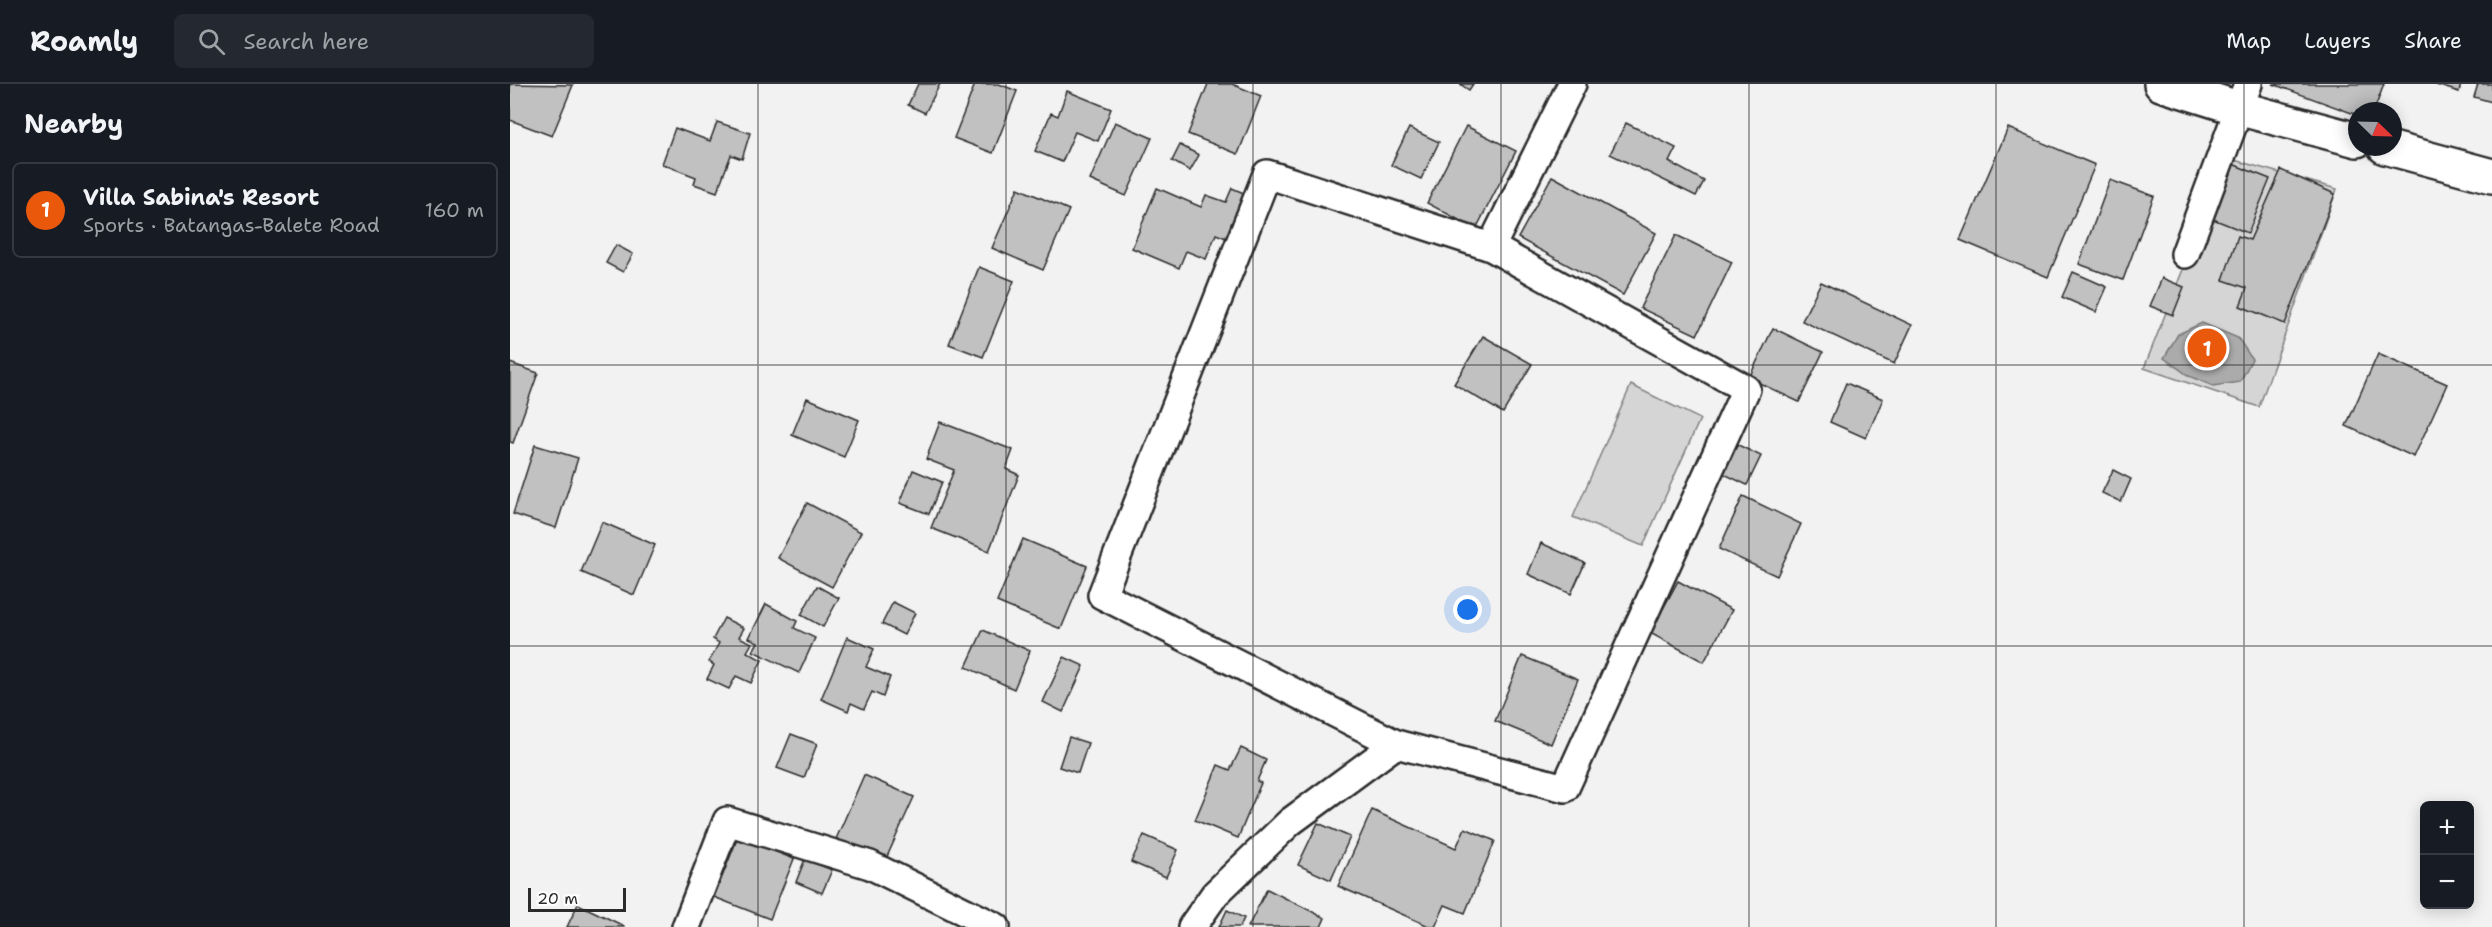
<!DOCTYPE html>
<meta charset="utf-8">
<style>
:root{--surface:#171b24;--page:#242831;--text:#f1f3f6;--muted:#9ea1a6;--line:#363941;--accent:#ea580c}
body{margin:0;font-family:"Shantell Sans",sans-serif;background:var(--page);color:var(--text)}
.controls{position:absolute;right:18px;bottom:18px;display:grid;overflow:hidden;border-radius:9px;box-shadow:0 3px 15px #0003}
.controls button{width:54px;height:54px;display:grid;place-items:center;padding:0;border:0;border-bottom:2px solid var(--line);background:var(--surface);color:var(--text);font:30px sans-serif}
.compass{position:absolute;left:1838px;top:18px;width:54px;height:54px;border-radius:50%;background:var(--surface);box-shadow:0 3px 15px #0003;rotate:113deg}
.scale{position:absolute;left:18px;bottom:15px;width:98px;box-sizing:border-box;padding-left:6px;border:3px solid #2b2b2b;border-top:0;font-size:16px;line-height:21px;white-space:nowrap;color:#2b2b2b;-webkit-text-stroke:4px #fff;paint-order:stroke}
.you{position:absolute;left:958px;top:526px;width:21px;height:21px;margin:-15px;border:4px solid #fff;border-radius:50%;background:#1a73e8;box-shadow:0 0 0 9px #1a73e833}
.badge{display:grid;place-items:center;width:39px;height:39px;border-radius:50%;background:var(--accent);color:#fff;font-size:20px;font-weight:700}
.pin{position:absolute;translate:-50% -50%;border:3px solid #fff;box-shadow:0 2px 6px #0006}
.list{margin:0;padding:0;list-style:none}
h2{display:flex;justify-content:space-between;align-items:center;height:78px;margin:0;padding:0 24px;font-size:26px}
h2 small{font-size:20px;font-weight:400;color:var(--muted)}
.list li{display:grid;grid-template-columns:39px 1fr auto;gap:18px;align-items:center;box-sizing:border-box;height:96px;margin:0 12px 12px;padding:0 12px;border:2px solid var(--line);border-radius:9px}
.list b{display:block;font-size:22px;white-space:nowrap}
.list p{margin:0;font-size:20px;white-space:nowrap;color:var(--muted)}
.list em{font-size:20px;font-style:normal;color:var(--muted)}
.icon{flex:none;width:33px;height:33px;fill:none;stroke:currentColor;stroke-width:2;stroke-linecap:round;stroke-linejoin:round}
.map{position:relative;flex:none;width:1982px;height:843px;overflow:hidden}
header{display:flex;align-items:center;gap:36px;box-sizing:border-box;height:84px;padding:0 30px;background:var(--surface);border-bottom:2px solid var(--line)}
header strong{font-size:28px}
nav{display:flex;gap:33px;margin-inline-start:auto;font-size:21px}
.search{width:420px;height:54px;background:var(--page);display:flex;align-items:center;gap:15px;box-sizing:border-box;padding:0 21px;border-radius:9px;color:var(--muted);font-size:22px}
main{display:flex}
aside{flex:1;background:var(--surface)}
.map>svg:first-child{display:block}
.green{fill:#d5d5d5;stroke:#808080;stroke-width:1.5}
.water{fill:#ababab;stroke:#787878;stroke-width:1.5}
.building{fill:#c1c1c1;stroke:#2b2b2b;stroke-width:1.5}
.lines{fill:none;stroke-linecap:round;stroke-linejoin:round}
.street-casing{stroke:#2b2b2b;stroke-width:32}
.secondary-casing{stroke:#2b2b2b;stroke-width:38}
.street{stroke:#fff;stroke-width:27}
.secondary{stroke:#fff;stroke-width:33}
.grid{fill:none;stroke:#2b2b2b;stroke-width:1.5;stroke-opacity:0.55}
</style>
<header>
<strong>Roamly</strong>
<div class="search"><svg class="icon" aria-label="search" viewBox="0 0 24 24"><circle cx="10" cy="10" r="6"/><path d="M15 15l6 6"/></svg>Search here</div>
<nav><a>Map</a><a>Layers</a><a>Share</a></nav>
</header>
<main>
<aside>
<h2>Nearby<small></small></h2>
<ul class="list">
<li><span class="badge">1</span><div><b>Villa Sabina's Resort</b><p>Sports · Batangas-Balete Road</p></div><em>160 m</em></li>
</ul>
</aside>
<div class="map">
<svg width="1982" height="843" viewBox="0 0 1982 843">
<rect width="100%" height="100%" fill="#f2f2f2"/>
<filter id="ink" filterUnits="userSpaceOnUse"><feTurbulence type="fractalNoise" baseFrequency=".0167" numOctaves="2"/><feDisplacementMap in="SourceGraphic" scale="12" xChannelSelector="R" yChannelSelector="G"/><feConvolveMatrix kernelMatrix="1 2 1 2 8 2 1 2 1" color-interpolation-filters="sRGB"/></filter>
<g filter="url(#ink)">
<g class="green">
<polygon points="1717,74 1827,105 1749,323 1634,284"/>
<polygon points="1121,301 1190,335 1133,462 1063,433"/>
</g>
<polygon class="water" points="1692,239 1728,254 1742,275 1730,298 1703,302 1679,292 1654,274 1668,250"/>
<g class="building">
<polygon points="0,0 63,1 42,52 0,36"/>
<polygon points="408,0 430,0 415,29 398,21"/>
<polygon points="465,0 489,0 507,7 483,69 444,54"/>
<polygon points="698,0 722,0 751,12 728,70 678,50"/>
<polygon points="950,0 963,0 959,6"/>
<polygon points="1763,0 1874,0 1864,27 1847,27 1847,31"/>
<polygon points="1923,0 1951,0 1949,8"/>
<polygon points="1968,0 1982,0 1982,18 1964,13"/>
<polygon points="557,7 601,25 588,57 565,48 552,78 525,67 541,29 548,32"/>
<polygon points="207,38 240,49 232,75 221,71 207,108 184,100 186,93 152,80 165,44 200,57"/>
<polygon points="605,38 642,54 616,112 580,96"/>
<polygon points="1116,39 1166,64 1159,78 1194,97 1186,112 1100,70"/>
<polygon points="956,42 1006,67 966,145 917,119"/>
<polygon points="899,44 929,58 911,95 881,81"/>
<polygon points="1498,44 1585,81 1538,193 1450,156"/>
<polygon points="670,61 689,71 680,87 662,77"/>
<polygon points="1715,77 1760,95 1738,149 1693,131"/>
<polygon points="1771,86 1825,110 1775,240 1730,222 1737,204 1713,196 1728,152 1740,156"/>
<polygon points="1042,92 1146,149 1113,211 1008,154"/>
<polygon points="1600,96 1644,112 1613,196 1569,180"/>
<polygon points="508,104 559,126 533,186 482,164"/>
<polygon points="647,104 691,123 696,111 716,118 722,104 743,113 726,158 706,150 696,175 676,167 669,184 622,164"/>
<polygon points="1166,151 1222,178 1187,251 1130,224"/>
<polygon points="106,161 123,170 113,188 96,179"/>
<polygon points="469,183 504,197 473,273 439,260"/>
<polygon points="1563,188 1597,203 1586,228 1552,213"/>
<polygon points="1652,194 1674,203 1663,231 1640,222"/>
<polygon points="1311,198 1402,241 1384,280 1292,237"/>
<polygon points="1263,244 1313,268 1289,318 1239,294"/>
<polygon points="973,252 1022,280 993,329 944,300"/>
<polygon points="1868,270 1937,300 1904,373 1836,342"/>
<polygon points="0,279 28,289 3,359 0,358"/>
<polygon points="1336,299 1373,315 1356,354 1320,338"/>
<polygon points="297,314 349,336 334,373 282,351"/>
<polygon points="430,338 503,366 496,385 509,391 479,467 421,444 444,386 416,375"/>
<polygon points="1224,359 1251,372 1237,401 1210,388"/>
<polygon points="25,361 68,374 46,444 3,430"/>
<polygon points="403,386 432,398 419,430 390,419"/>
<polygon points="1603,386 1621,395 1611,418 1592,409"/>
<polygon points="1233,412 1291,440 1267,492 1209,465"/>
<polygon points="297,419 351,448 322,503 268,474"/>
<polygon points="92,438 145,461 124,511 71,488"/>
<polygon points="513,455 577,482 551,545 487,518"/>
<polygon points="1031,459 1075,479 1061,510 1018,490"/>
<polygon points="1168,497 1222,526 1194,578 1140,549"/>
<polygon points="307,502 329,514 313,543 291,531"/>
<polygon points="383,518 405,529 394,551 372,540"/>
<polygon points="256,520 287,537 284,544 305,554 289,589 243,567 248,558 239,554"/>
<polygon points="214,534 234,544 229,553 242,559 237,568 252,576 241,599 226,592 219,605 197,595 204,581 199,578 209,559 203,555"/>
<polygon points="473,546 520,567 504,605 456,583"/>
<polygon points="337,553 364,565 356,583 380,593 373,613 362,608 354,625 341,619 338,627 311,615"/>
<polygon points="1012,572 1068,595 1041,660 985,637"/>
<polygon points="554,573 574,582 553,628 533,618"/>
<polygon points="281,650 307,660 294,694 267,684"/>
<polygon points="559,653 578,659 568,689 549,683"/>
<polygon points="731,664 756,676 747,697 751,699 728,754 685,736 708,681 720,686"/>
<polygon points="354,691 404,713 375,777 326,755"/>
<polygon points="862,726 946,764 955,744 985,757 955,829 935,821 925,843 921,843 828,802"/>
<polygon points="808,739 840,753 821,796 788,781"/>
<polygon points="634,751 668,766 656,793 621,778"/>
<polygon points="228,753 284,775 260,835 204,813"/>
<polygon points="295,775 322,786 312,809 286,798"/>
<polygon points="757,805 815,834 811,843 738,843"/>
<polygon points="68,820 114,842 114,843 57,843"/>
<polygon points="717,826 734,834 730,843 709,843"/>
</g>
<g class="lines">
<g class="street-casing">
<g id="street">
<polygon points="757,90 981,163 1236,305 1055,704 886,660 592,511"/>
<polyline points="981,163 1062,0"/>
<polyline points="1675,170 1738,0"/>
<polyline points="176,843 217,737 360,781 486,843"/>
<polyline points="682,843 705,810 780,738 886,660"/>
</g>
</g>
<g class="secondary-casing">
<g id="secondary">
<polyline points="1651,0 1728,24 1847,56"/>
<polyline points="1875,63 1982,92"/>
</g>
</g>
<use href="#street" class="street"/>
<use href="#secondary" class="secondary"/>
</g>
</g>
<path class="grid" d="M248,0V843M496,0V843M743,0V843M991,0V843M1239,0V843M1486,0V843M1734,0V843M0,281H1982M0,562H1982"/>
</svg>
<div class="controls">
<button>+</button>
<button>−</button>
</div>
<svg class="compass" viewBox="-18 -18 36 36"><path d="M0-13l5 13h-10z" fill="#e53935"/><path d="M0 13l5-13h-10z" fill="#9ea1a6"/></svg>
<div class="scale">20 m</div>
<div class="you"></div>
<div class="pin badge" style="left:1697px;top:264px">1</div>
</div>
</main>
